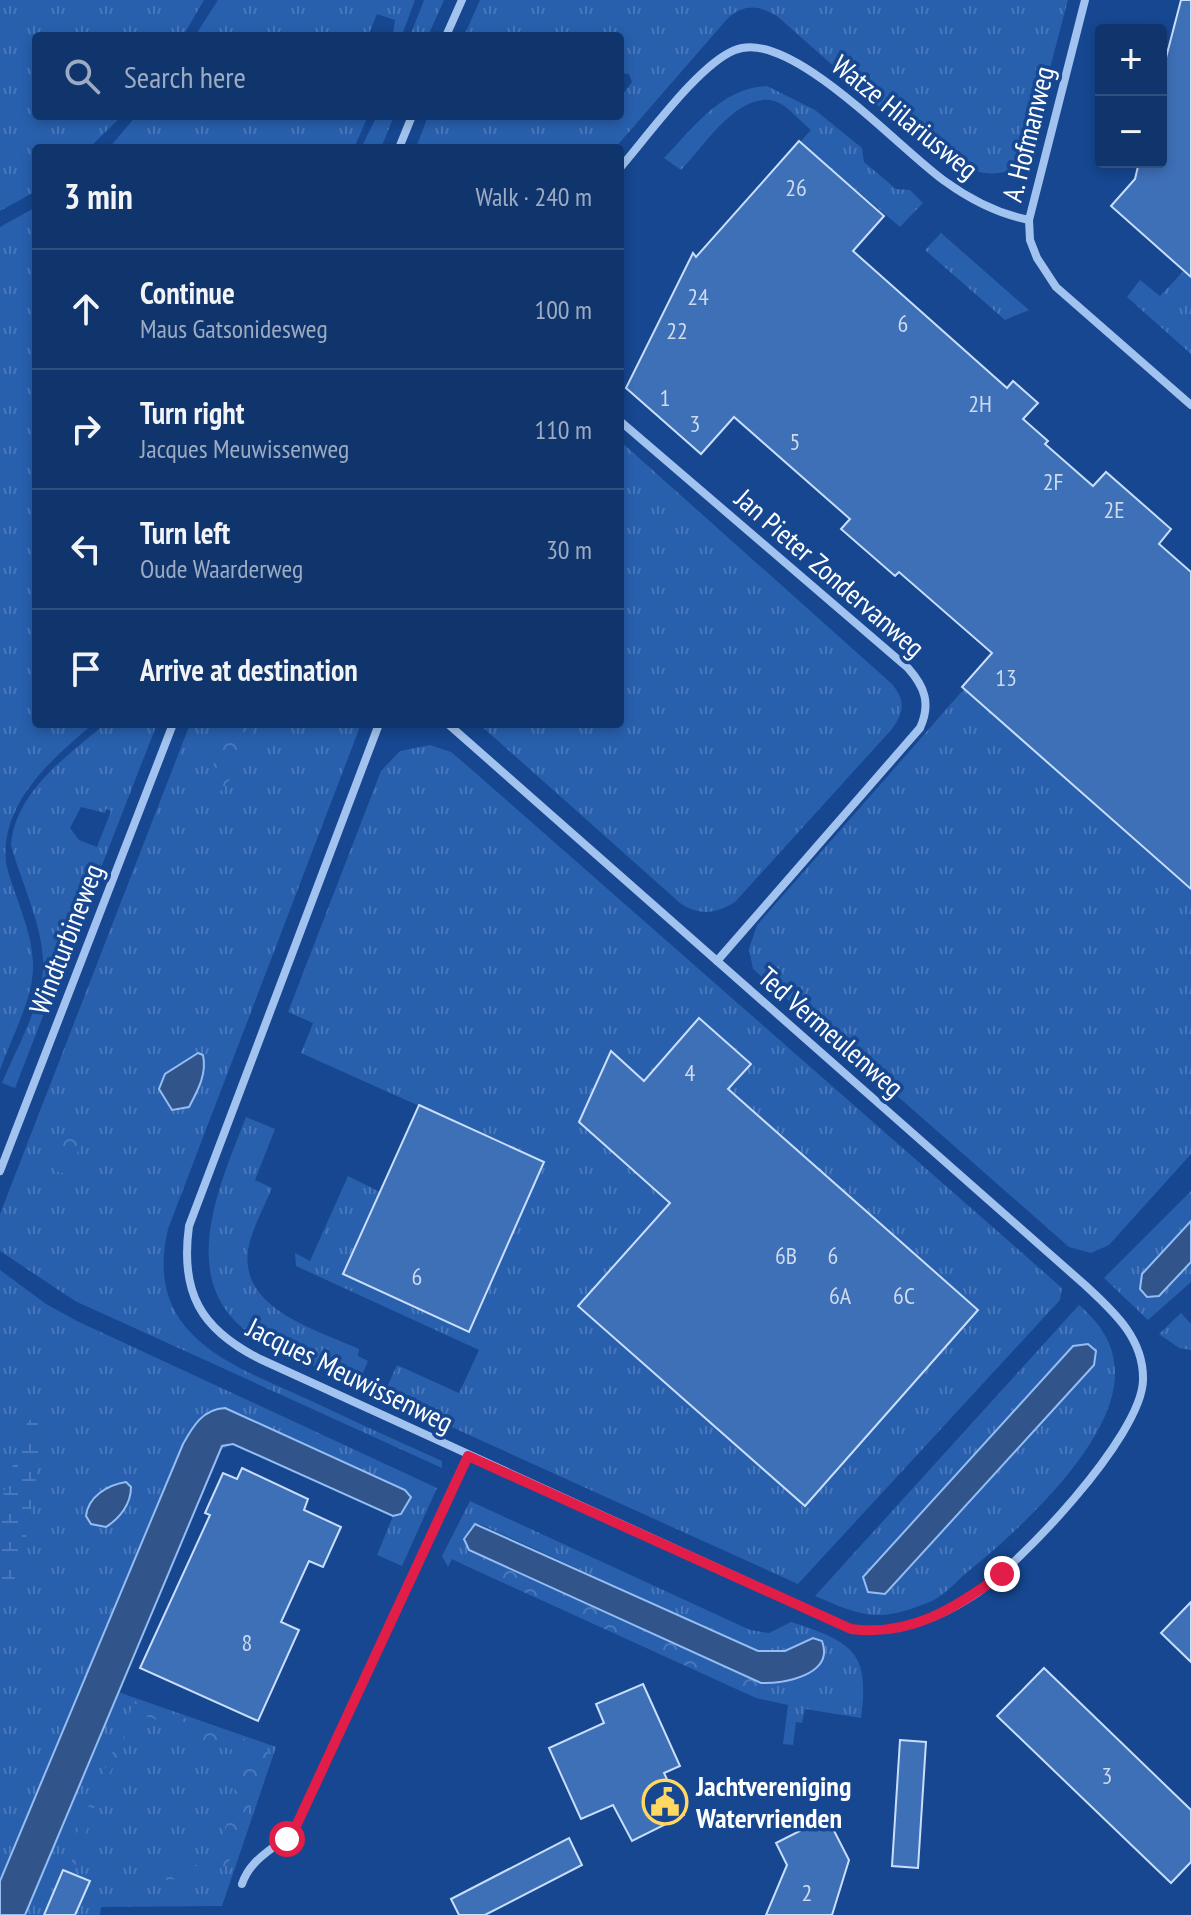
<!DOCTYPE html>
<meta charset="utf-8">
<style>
:root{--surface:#10356c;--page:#193d72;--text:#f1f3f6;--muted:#9cabc2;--line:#30507f}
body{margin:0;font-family:"PT Sans Narrow",sans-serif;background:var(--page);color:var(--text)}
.controls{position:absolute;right:24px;top:24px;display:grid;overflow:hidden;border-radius:8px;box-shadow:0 4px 12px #0003}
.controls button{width:72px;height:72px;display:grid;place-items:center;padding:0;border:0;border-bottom:2px solid var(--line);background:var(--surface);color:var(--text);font:40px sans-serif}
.stop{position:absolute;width:24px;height:24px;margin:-18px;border:6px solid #e11d48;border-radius:50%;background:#fff}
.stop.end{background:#e11d48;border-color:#fff;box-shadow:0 2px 8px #0008}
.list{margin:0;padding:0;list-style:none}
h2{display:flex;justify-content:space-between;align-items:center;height:104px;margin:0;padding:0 32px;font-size:34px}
h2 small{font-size:26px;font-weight:400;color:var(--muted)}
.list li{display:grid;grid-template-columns:52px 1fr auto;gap:24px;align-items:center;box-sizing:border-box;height:120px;padding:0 32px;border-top:2px solid var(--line)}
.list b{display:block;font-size:30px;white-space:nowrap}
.list p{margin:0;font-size:26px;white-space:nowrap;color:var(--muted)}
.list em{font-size:26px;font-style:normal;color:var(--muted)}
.icon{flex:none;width:44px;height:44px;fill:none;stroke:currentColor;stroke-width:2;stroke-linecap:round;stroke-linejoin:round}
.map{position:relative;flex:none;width:1191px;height:1915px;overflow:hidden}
.search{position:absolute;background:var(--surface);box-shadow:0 4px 12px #0003;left:32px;top:32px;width:592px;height:88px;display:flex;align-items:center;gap:20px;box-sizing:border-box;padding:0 28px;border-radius:8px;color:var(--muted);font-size:30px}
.panel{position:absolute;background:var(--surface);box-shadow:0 4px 12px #0003;left:32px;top:144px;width:592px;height:584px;border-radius:8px}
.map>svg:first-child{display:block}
.grass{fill:url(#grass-tufts);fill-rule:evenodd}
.forest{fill:url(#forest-crowns)}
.wetland{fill:url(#wetland-marsh)}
.water{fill:#31558b;stroke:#94bdf3;stroke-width:2}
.building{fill:#3e70b8;stroke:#c9defb;stroke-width:2}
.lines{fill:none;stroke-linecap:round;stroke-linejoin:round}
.street{stroke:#a2c3f0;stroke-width:8}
.route{stroke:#e11d48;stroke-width:10}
.labels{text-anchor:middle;stroke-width:7;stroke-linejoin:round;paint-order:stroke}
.number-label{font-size:24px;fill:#cfdbed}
.street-label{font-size:28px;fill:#fff;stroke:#164790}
.poi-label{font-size:28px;font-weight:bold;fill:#fff;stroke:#164790;text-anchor:start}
</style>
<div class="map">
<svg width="1191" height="1915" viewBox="0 0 1191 1915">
<defs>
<pattern id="grass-tufts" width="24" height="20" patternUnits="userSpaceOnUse" patternTransform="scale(2)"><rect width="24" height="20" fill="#2860ae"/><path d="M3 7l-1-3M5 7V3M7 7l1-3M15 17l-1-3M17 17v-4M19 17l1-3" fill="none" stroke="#4878ba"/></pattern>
<pattern id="forest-crowns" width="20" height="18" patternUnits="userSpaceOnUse" patternTransform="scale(2)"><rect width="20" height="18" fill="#2860ae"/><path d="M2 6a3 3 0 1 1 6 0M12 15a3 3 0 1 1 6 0" fill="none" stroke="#4878ba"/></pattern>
<pattern id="wetland-marsh" width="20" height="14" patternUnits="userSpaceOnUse" patternTransform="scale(2)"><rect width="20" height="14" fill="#2860ae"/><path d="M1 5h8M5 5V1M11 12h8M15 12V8" fill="none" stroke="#4878ba"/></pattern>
</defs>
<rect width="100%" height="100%" fill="#164790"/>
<g class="grass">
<polygon points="0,0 204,0 183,36 36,36 36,116 122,116 89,148 36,148 36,191 0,211"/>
<polygon points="218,0 415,0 402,35 393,33 395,20 377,14 368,36 195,36"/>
<polygon points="424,0 444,0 428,36 410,36"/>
<path d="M480,0H1068L1027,155C985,214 889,115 856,86C830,63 803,39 777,16C758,5 745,4 728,18L615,148H416L428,116H620V98L632,82L629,74L620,73V36H464Z"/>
<path d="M767,86L815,110L862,148L864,162L896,189L910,190L923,203L900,227L800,142L811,130C801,122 789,107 777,102C740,88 704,146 681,170L664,158C694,127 721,88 767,86Z"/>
<polygon points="136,116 368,116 354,148 109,148"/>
<polygon points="377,116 394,116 381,148 361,148"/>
<path d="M36,207V724H93C53,758 0,802 6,863C14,897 32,928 33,964C34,998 11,1038 0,1070V227Z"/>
<polygon points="941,233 1029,310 1005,320 925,250"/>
<polygon points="1191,263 1191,354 1127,297 1140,280 1160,296"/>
<path d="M620,441L892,684C906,701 904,712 892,729L735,902C716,914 699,916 680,903L479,724H620Z"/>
<polygon points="964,689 1191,890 1191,1154 1109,1245 1091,1253 1069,1247 753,969 749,949 757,925"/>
<path d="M105,724H157L15,1088L2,1083C17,1046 45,1001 43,959C41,921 21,882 11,845C15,792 67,756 105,724ZM81,807L105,813L106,809L111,811L97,847L79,840L70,828Z"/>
<path d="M190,724H361L168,1229C143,1335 229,1364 307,1399C352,1420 397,1441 442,1461V1468L75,1301L0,1251V1214Z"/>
<polygon points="430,745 451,752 463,762 1062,1288 1060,1300 798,1584 383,1396 397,1365 459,1393 479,1350 296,1266 295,1253 310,1261 348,1176 380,1192 343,1274 469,1332 544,1162 301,1053 313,1023 288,1012 381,771 400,751"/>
<path d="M246,1117L275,1129L255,1180L272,1188C265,1205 255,1223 250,1241C232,1307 313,1328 359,1349L358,1356L368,1361L358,1384C325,1370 288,1357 258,1339C172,1287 219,1187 246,1117Z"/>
<polygon points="1191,1191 1191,1221 1142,1274 1140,1289 1147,1297 1159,1296 1191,1262 1191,1282 1148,1320 1104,1278"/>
<polygon points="0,1270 46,1304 77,1321 437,1488 402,1566 377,1555 393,1516 233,1444 218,1451 118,1692 276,1747 222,1906 101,1907 100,1915 0,1915"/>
<path d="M1079,1305C1102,1325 1116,1346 1115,1378C1111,1447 1016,1533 965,1574C955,1583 944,1595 932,1601C920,1606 904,1612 891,1614C864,1619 839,1606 815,1596ZM1088,1344L868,1592L863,1577L1073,1346Z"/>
<polygon points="1181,1313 1191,1324 1191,1350 1179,1348 1159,1334"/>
<path d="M470,1501L750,1630L769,1633L791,1622C853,1642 870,1652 861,1718L805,1709L802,1723L796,1722L793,1745L783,1744L788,1705L756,1698L761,1683H783L795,1645L785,1651H758L480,1524L470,1528L465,1539L469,1550L462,1564L452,1559L448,1567L442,1556Z"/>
</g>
<g class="forest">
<path d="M225,724H253C252,744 233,780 218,793L211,791L215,751Z"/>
<polygon points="82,1116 81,1145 66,1174 55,1171 64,1134"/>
<polygon points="469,1550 761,1683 756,1698 462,1564"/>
<path d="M135,1701L265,1746L269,1755L228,1864L207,1876L167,1880L157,1873L161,1861L186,1867L211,1862L225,1831L241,1762L235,1750L198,1741L176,1726L142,1715L128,1724C121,1756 104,1782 93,1811C85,1831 83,1851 73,1870L68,1868L81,1842L76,1835Z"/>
</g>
<path class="wetland" d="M36,1414L43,1420C39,1454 26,1586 0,1602V1504L27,1423Z"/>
<g class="water">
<path d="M198,1053L203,1055C207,1074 198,1090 189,1107L172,1110L159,1089L165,1074Z"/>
<polygon points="1191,1221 1191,1262 1159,1296 1147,1297 1140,1289 1142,1274"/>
<polygon points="1088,1344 1096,1351 1094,1365 885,1594 868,1592 863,1577 1073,1346"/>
<path d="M225,1408L405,1490L411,1497L401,1514L393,1516L233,1444L222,1446L25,1915H0V1881L183,1444C193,1426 203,1409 225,1408Z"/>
<path d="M126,1482L131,1487C131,1504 120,1518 106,1527L91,1524L86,1516C88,1497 107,1485 126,1482Z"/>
<path d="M475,1524L758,1651H785L813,1638L822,1641C835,1675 783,1684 761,1683L469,1550L464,1539Z"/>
</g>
<g class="building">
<polygon points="1181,0 1191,0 1191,277 1111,206 1135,179 1139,162 1161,162 1161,77"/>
<polygon points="799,141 884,216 853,251 1007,388 1013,381 1038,403 1023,419 1048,441 1045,444 1093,486 1106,472 1171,529 1159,544 1191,572 1191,889 962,687 992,653 899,572 895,576 841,529 850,519 734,417 701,454 626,388 693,253 696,257"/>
<polygon points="699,1018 751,1064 728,1089 978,1310 805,1506 578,1306 670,1203 579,1122 611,1051 644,1081"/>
<polygon points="419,1105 544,1162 469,1332 343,1274"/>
<polygon points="242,1468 308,1499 304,1510 341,1527 323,1567 309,1561 281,1622 299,1630 258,1721 140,1668 210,1515 205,1513 223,1473 237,1479"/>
<polygon points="1191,1602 1191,1662 1161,1633"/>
<polygon points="1044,1668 1191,1810 1191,1862 1171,1883 997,1716"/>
<polygon points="643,1684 680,1766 664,1773 684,1815 632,1841 613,1805 581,1819 549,1748 604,1723 596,1704"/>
<polygon points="900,1740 926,1742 918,1868 892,1866"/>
<polygon points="827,1817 849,1860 832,1915 766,1915 787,1865 776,1843"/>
<polygon points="569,1838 582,1865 485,1915 459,1915 451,1899"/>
<polygon points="63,1870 90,1881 75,1915 44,1915"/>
</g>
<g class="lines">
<g class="street">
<polyline points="1085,0 1029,220 1030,240 1037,258 1056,287 1191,405"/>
<polyline points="446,36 462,0"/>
<polyline points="399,148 412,116"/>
<path d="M620,168C647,137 699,64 735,50C790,27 901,151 946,182C971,200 999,214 1029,220"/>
<path d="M620,421L908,668C925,687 931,704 920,728L717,961"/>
<path d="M379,724L189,1226C180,1292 200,1329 260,1359L851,1629C895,1635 934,1621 971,1597C1018,1567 1142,1436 1143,1380C1144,1338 1113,1311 1085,1285L448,724"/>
<polyline points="0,1171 173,724"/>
<path d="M242,1884C252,1854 280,1849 297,1824L468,1456"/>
</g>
</g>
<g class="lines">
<path class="route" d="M287,1839L297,1824L468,1456L851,1629C910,1637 956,1608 1002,1574"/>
</g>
<defs>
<g id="civic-ring" transform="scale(2.3)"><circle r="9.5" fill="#164790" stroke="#ffd761" stroke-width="1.5"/><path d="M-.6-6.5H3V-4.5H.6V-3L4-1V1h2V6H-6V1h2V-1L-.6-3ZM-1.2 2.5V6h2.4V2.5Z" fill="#ffd761"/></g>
</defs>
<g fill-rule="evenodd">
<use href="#civic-ring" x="665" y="1802"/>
</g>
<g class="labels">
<g class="number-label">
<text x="796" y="196">26</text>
<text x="698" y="305">24</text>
<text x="903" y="332">6</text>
<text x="677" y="339">22</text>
<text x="665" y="406">1</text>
<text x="980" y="412">2H</text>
<text x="695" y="432">3</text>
<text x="795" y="450">5</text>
<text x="1053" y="490">2F</text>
<text x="1114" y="518">2E</text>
<text x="1006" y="686">13</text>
<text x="690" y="1081">4</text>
<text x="786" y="1264">6B</text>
<text x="833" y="1264">6</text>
<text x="417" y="1285">6</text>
<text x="840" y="1304">6A</text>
<text x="904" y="1304">6C</text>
<text x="247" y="1651">8</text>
<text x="1107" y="1784">3</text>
<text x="807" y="1901">2</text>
</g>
<g class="street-label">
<text transform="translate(905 117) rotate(39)" y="10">Watze Hilariusweg</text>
<text transform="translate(1028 134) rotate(-76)" y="10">A. Hofmanweg</text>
<text transform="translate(830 573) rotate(41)" y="10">Jan Pieter Zondervanweg</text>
<text transform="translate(66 939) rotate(-69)" y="10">Windturbineweg</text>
<text transform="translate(831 1032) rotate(41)" y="10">Ted Vermeulenweg</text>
<text transform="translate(350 1375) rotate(26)" y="10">Jacques Meuwissenweg</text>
</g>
<g class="poi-label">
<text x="696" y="1796">Jachtvereniging<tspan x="696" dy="32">Watervrienden</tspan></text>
</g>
</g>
</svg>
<div class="controls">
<button>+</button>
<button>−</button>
</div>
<div class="stop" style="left:287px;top:1839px"></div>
<div class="stop end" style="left:1002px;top:1574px"></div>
<div class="search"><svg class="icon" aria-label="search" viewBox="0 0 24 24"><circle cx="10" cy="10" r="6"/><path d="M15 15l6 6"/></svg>Search here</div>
<section class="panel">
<h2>3 min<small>Walk · 240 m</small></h2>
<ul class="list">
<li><svg class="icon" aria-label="ahead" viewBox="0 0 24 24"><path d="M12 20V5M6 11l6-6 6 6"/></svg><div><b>Continue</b><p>Maus Gatsonidesweg</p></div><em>100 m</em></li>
<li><svg class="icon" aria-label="right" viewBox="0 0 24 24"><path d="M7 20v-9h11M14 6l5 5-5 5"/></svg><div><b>Turn right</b><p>Jacques Meuwissenweg</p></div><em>110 m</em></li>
<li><svg class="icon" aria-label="left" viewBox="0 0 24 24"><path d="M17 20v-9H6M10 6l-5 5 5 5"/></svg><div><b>Turn left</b><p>Oude Waarderweg</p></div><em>30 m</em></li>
<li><svg class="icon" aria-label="arrive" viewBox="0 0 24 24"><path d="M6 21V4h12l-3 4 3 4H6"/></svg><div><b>Arrive at destination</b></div></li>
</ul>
</section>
</div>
